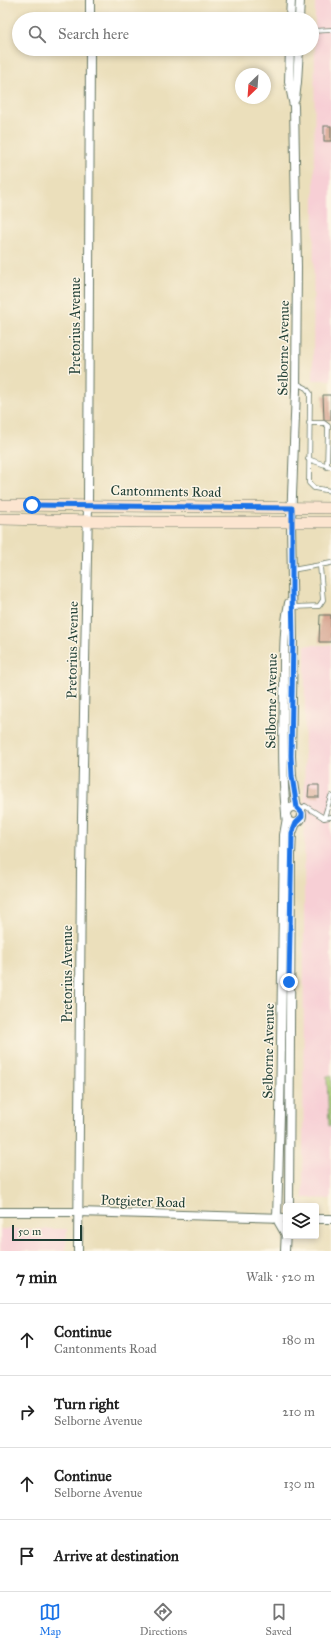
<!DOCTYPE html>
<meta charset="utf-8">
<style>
:root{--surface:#fff;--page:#f2f2f2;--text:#222;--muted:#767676;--line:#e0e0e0;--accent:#1a73e8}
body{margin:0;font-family:"IM FELL Great Primer",serif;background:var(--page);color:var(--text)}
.controls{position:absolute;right:12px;bottom:12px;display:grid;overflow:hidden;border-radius:4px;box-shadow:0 2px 6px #0003}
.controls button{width:36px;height:36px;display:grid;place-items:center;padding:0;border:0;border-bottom:1px solid var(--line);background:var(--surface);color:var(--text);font:20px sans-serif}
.compass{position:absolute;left:235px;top:68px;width:36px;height:36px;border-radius:50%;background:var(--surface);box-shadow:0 2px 6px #0003;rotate:205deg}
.scale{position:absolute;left:12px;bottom:10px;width:70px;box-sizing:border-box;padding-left:4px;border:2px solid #1f3d34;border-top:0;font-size:11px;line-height:14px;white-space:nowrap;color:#1f3d34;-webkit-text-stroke:3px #fcf5e5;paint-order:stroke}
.stop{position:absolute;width:12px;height:12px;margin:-9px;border:3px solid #1a73e8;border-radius:50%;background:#fff}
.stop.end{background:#1a73e8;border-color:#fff;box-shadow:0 1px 4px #0008}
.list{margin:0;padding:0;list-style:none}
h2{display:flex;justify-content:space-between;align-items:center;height:52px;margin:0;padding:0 16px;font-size:17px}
h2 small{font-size:13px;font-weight:400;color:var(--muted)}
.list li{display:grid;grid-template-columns:26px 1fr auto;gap:12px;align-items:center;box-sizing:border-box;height:72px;padding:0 16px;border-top:1px solid var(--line)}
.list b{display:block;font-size:15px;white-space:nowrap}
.list p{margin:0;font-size:13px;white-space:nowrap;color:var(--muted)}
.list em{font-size:13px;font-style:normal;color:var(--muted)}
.icon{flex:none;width:22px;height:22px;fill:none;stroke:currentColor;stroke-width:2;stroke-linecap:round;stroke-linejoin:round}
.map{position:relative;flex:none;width:331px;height:1251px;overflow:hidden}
.search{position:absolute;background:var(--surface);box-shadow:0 2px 6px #0003;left:12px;right:12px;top:12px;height:44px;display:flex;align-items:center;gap:10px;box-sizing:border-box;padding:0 14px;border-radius:22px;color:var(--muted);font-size:15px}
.sheet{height:340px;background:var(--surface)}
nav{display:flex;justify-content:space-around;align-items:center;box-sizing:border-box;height:56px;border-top:1px solid var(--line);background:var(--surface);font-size:11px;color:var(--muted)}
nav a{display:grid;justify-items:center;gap:2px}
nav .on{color:var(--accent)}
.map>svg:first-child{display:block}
.built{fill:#f7cfd5}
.green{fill:#b5d77f;stroke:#6a8a5a}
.building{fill:#d7a692}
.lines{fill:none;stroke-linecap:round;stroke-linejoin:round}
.service-casing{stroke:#667663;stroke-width:5.5}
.minor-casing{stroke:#667663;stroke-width:10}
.secondary-casing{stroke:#667663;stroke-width:12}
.service{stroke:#fff;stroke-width:4}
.minor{stroke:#fff;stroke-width:8}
.secondary{stroke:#fce5d0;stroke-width:11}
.route{stroke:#1a73e8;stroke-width:5}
.labels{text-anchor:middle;stroke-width:3;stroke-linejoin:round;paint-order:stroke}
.street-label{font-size:14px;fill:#1f3d34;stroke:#fcf5e5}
</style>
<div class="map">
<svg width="331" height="1251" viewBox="0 0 331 1251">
<rect width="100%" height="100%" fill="#fcf5e5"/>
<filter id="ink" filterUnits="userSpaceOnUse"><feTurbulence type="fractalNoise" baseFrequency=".025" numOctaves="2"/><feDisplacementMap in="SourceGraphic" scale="8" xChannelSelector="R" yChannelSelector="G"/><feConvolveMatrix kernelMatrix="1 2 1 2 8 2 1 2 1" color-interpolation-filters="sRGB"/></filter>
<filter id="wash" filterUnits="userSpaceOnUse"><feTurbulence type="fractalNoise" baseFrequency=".012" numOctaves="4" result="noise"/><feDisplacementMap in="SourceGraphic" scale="16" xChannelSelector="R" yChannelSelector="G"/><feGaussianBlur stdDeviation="0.9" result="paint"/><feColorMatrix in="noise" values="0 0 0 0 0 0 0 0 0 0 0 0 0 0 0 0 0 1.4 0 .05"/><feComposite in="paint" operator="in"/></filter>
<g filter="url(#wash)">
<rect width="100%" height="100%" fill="#ebdfbb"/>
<g class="built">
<polygon points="315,0 331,0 331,380 313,380"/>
<polygon points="305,645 331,645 331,1199 303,1198"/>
<polygon points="67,1229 66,1251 0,1251 0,1229"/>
</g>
<polygon class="green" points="327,1076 331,1076 331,1126 329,1126"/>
<g id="blocks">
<g class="building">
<rect x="324" y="126" width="7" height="15"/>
<polygon points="323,395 331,395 331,420 324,420"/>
<polygon points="320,615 331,615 331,642 319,642"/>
<polygon points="309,785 319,785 319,797 308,797"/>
</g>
</g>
</g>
<g filter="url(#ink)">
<use href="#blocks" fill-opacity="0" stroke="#667663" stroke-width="1"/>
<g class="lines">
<g class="service-casing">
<g id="service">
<polyline points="312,31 331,30"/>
<polyline points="296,383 306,388 310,393 309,483 314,488 331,491"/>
<polyline points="309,423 324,423 328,426 327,467"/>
<polyline points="308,459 331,467"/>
<polyline points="292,570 331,563"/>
<polyline points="293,607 319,606 323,600 320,566"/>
<polyline points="301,813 305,806 324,818 331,817"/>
<polyline points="324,818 331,796"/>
</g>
</g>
<g class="minor-casing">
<g id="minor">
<polyline points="90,19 90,0"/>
<polyline points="290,19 291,0"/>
<polyline points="299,19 300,0"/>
<polyline points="290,49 289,82 294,106 297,267 296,390 291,522 293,639 291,756 292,776 297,808"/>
<polyline points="295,99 297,82 299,49"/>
<circle cx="294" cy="815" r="8"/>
<path d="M286,813C282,772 283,732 284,691C284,662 283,632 289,603"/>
<polyline points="289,1206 291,855 292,833 296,823"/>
<polyline points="0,1212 78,1212 286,1218"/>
<polyline points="316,1219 331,1219"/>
<polyline points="285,1233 277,1219 280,1114 284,835 287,818"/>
<polyline points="78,1251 81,871 88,505 90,49"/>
<polyline points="285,1251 286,1230"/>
</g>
</g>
<g class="secondary-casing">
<g id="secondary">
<polyline points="0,505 331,508"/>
<polyline points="0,519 142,522 331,522"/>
</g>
</g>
<use href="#service" class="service"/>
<use href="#minor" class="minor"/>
<use href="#secondary" class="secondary"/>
</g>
</g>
<g class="lines" filter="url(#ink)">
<polyline class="route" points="32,505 292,508 292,591 293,639 291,756 292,776 297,808 302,813 302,817 296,823 292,833 289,982"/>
</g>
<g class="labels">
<g class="street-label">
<text transform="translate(75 326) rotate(-90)" y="5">Pretorius Avenue</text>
<text transform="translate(283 348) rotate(-89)" y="5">Selborne Avenue</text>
<text transform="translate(166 491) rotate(1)" y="5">Cantonments Road</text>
<text transform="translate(72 650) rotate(-89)" y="5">Pretorius Avenue</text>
<text transform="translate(271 701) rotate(-89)" y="5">Selborne Avenue</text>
<text transform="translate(67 974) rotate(-90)" y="5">Pretorius Avenue</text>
<text transform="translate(268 1051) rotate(-89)" y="5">Selborne Avenue</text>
<text transform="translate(143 1201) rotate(2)" y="5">Potgieter Road</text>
</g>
</g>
</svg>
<div class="controls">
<button><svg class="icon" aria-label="layers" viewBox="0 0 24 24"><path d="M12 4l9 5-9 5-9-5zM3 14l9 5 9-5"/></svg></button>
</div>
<svg class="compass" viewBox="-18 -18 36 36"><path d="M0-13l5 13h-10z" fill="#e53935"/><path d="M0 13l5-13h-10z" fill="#767676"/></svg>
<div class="scale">50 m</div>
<div class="stop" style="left:32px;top:505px"></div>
<div class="stop end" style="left:289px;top:982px"></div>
<div class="search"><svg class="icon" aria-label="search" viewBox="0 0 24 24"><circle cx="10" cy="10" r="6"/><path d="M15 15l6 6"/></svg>Search here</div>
</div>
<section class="sheet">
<h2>7 min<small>Walk · 520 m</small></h2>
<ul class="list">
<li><svg class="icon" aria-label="ahead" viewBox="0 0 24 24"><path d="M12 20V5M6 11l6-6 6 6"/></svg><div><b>Continue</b><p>Cantonments Road</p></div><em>180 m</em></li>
<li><svg class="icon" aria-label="right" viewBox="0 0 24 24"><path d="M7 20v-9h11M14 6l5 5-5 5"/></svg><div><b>Turn right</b><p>Selborne Avenue</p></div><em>210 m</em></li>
<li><svg class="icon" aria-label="ahead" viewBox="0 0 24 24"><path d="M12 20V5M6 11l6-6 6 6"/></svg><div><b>Continue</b><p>Selborne Avenue</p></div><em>130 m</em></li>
<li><svg class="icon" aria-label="arrive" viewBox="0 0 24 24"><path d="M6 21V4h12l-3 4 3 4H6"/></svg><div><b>Arrive at destination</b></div></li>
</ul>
</section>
<nav>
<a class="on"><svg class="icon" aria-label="map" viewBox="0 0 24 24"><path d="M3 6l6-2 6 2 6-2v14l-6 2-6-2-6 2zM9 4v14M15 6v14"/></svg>Map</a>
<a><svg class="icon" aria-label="directions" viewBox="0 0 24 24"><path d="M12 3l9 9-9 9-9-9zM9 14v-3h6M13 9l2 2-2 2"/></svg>Directions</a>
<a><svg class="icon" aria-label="saved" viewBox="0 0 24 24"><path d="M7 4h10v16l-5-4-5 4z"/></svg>Saved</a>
</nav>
